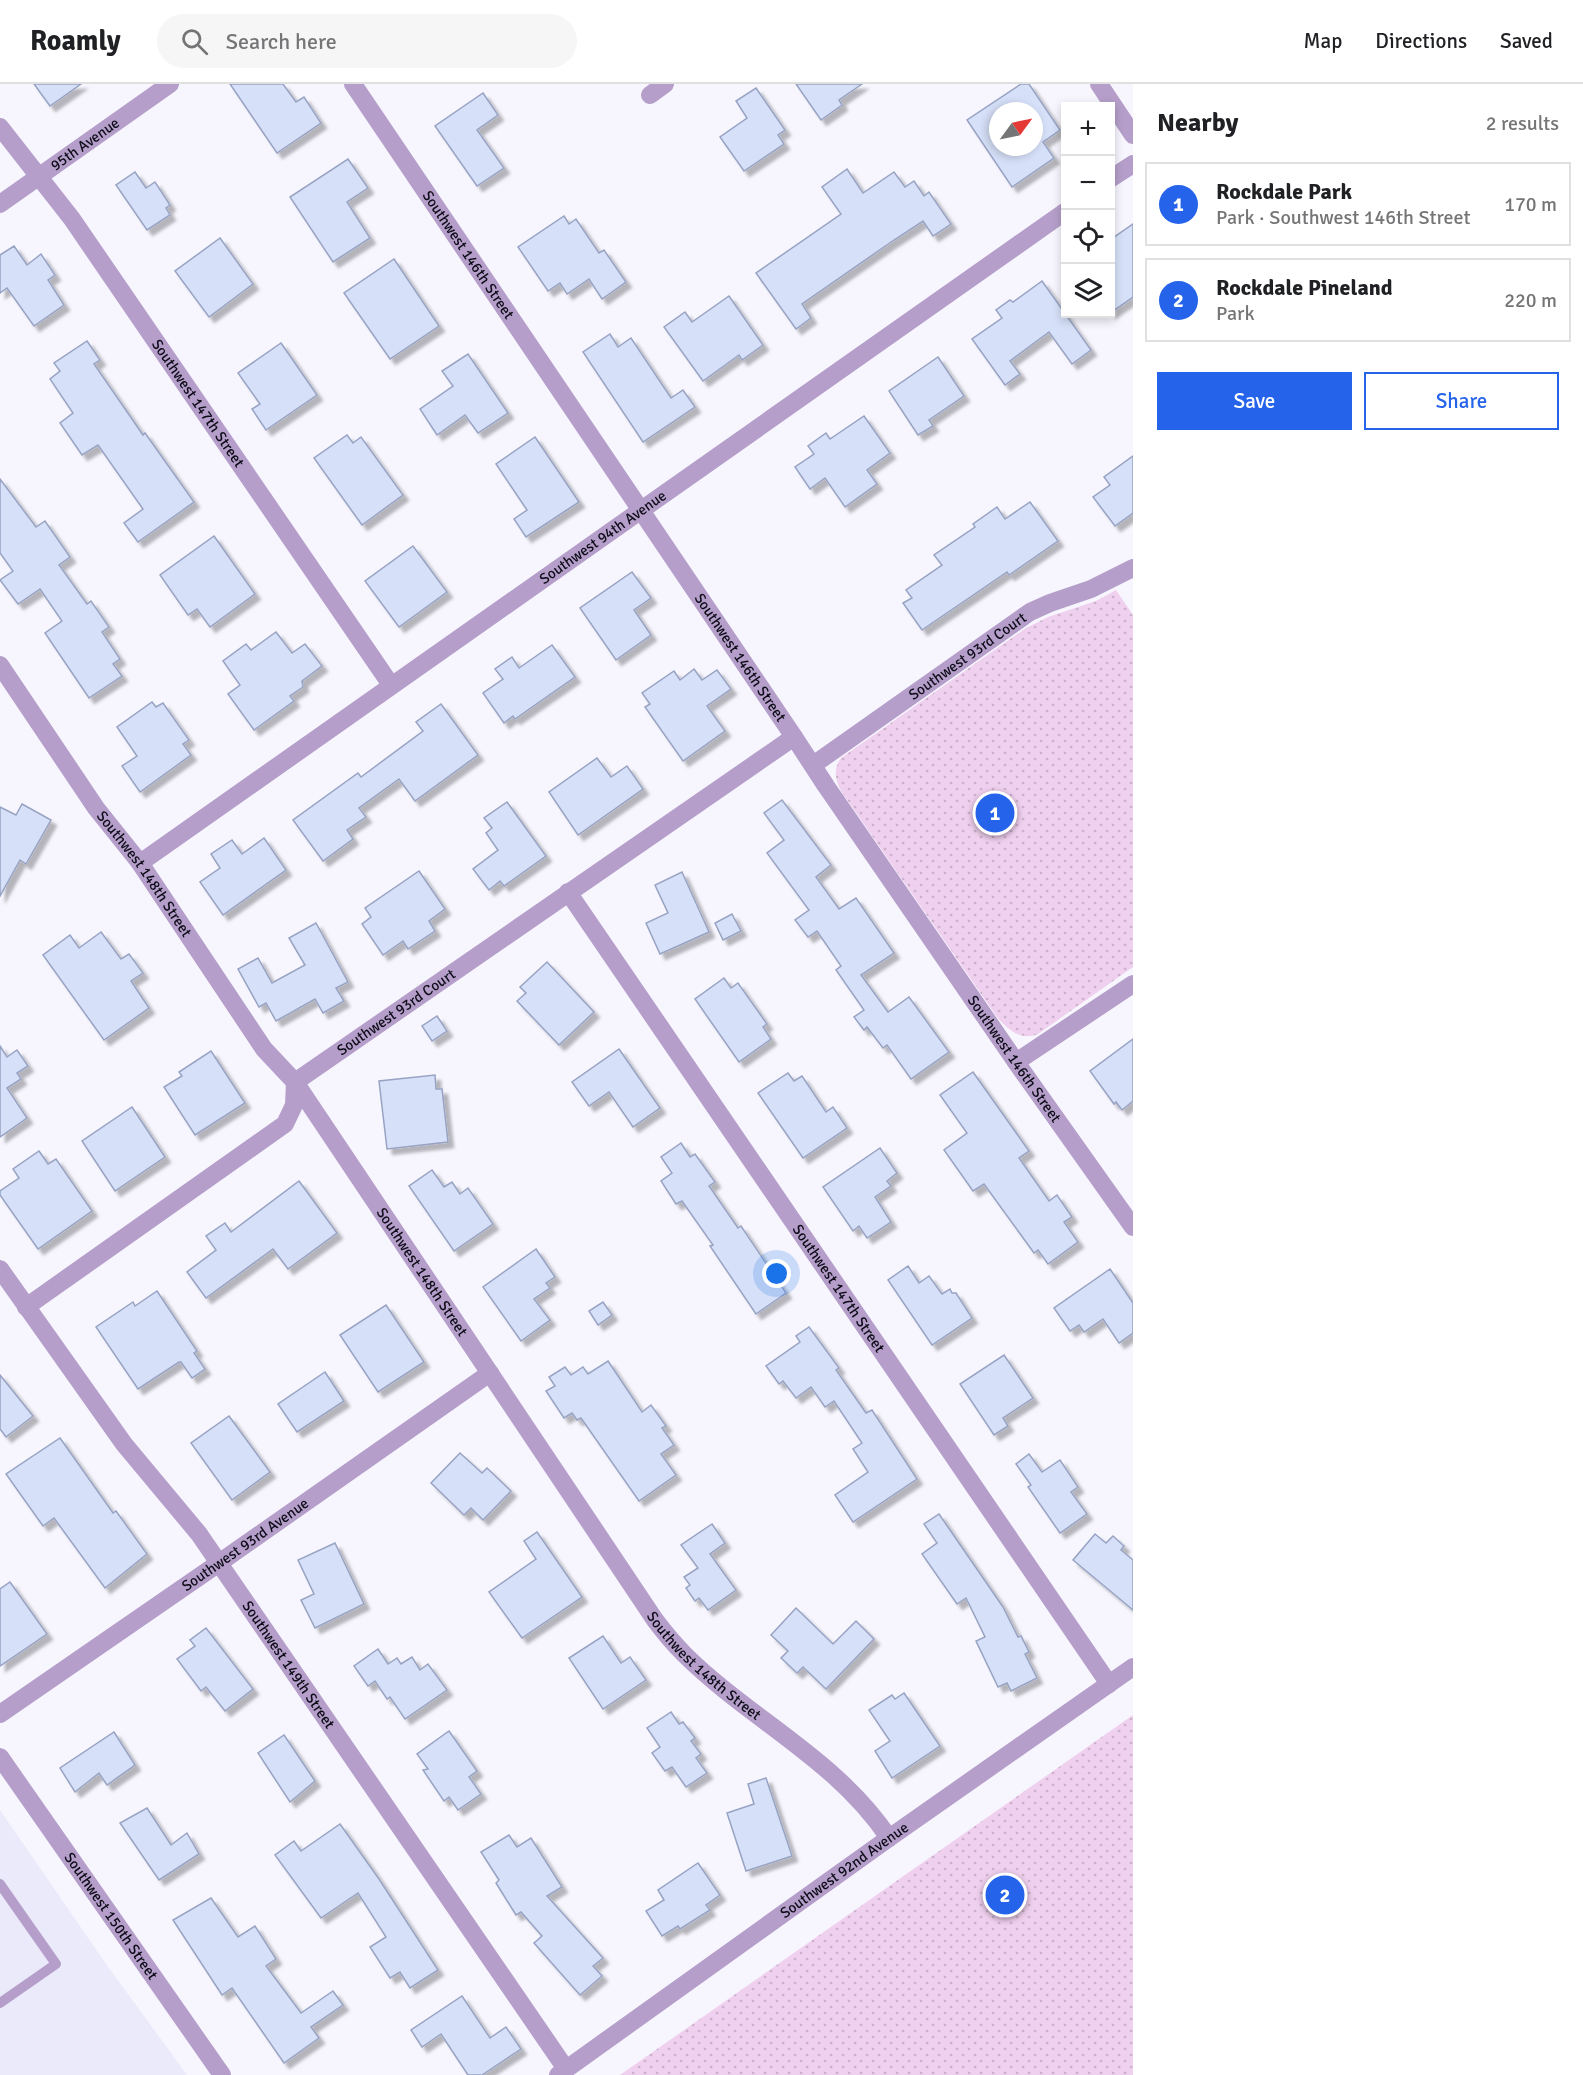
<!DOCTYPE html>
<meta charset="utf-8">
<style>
:root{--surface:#fff;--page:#f6f6f6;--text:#202124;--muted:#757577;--line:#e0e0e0;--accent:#2563eb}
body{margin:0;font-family:Signika,sans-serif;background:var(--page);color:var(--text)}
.controls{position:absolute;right:18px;top:18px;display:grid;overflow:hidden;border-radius:0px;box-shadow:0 3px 9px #0003}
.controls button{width:54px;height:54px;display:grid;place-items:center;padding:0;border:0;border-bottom:2px solid var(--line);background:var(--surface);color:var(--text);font:30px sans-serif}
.compass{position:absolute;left:989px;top:18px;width:54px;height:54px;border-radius:50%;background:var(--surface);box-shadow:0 3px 9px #0003;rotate:57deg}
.you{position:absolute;left:777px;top:1190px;width:21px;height:21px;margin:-15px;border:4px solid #fff;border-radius:50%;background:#1a73e8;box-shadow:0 0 0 9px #1a73e833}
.badge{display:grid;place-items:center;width:39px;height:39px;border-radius:50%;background:var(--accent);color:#fff;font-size:20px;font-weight:700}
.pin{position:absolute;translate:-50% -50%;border:3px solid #fff;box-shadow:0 2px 6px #0006}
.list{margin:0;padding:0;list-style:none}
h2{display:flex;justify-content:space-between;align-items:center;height:78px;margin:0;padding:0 24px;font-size:26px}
h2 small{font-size:20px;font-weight:400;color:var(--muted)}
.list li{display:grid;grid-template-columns:39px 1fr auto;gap:18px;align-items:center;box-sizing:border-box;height:84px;margin:0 12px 12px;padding:0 12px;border:2px solid var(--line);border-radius:0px}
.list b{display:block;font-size:22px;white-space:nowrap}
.list p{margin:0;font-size:20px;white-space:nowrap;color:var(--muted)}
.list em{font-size:20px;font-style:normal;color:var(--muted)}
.actions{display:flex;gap:12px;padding:18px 24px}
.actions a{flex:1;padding:14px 0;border:2px solid var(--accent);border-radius:0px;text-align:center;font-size:21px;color:var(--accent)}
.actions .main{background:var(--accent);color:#fff}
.icon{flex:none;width:33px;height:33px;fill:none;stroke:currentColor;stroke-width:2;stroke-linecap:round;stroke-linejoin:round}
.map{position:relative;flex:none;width:1133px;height:1991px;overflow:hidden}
header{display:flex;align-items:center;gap:36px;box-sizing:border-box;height:84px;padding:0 30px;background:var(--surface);border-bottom:2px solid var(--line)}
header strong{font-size:28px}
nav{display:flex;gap:33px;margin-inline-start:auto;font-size:21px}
.search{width:420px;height:54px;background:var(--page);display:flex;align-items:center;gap:15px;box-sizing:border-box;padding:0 21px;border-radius:33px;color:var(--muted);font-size:22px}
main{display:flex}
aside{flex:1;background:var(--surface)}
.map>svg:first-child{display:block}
.built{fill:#ebeafb}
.park{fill:url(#park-dots)}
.building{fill:#d6e0f8;stroke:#98a3c3;stroke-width:1.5;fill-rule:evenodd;filter:url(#shadow)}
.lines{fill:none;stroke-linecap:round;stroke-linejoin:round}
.service{stroke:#b59fca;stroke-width:10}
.minor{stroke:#b59fca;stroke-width:18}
.tertiary{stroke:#b59fca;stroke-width:18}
.labels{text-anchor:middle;stroke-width:6;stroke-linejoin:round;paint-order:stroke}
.street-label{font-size:15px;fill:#0e0c18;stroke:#f7f6fe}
</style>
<header>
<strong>Roamly</strong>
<div class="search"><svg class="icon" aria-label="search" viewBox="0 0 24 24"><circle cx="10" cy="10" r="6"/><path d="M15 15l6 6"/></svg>Search here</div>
<nav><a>Map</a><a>Directions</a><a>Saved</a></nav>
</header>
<main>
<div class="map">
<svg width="1133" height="1991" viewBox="0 0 1133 1991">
<defs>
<pattern id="park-dots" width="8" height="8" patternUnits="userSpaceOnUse" patternTransform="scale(1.5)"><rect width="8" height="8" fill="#f0d0ef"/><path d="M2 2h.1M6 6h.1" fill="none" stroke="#cdb1cc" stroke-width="1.8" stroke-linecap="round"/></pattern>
<filter id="shadow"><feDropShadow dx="5.5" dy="5.5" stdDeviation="1.5" flood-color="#0004"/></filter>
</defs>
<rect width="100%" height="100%" fill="#f7f6fe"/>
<polygon class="built" points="0,1726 106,1880 187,1991 0,1991"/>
<g class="park">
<path d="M1116,506L1133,531V883L1038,950C1021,957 1008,946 997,933L841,707C835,695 833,685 841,674L1026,544L1048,533L1096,517Z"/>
<polygon points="1133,1631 1133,1991 620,1991"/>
</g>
<g class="building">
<polygon points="34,0 81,0 50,22"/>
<polygon points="230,0 283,0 296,18 304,13 321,39 277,69"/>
<polygon points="796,0 862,0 839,16 842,21 821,36"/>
<path d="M1021,0H1029L1060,46L1043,58L1054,74L1012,103L967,36ZM998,27H1034V63H998Z"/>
<polygon points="756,4 785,46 778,51 784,60 744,87 720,53 747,34 736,17"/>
<polygon points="483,9 498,31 477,46 504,84 477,102 435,42"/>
<polygon points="348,75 368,104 347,118 370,154 333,178 290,113"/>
<polygon points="847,85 863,109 894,88 905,103 914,97 924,112 929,108 951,140 933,152 923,137 894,156 802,220 811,234 796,245 756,189 841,130 822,103"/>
<polygon points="135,88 146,104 155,98 170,121 166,124 170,131 147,146 116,101"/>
<polygon points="564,132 569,140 576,135 599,169 604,166 626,198 602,215 589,195 567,210 560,199 548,207 518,163"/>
<polygon points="1133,140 1133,213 1110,229 1110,156"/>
<polygon points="220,154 253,200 209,233 175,187"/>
<polygon points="14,162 27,181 41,170 55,191 48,196 64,221 34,242 7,204 0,209 0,171"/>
<polygon points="394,175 439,242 390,275 344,209"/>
<polygon points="1042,197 1091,266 1072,280 1049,248 1010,277 1020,290 1005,301 972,255 1002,234 996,226 1010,216 1013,218"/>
<polygon points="729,212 763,261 742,276 739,271 703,297 664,243 685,228 692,238"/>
<polygon points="610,250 618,263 631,254 671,314 683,306 695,323 643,358 583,268"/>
<polygon points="87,257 100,276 94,280 143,351 145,349 194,418 138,458 124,439 143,425 98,361 82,371 60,339 73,329 50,295 60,287 54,279"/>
<polygon points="281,259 317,311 266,346 252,325 260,320 238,289"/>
<polygon points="468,270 508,329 478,349 465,331 437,351 420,325 453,302 442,287"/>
<polygon points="938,273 964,312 929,336 933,342 918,351 889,307"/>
<polygon points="864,332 890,369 867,386 877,400 845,423 825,394 810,405 795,383 814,370 808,362 826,349 830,355"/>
<polygon points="347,351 353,359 361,353 403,411 362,441 314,374"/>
<polygon points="535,353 579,418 526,453 514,435 527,426 496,380"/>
<polygon points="1133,372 1133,429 1115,442 1093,413 1110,401 1104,393"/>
<polygon points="0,395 36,443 45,437 70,473 59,481 87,520 91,517 109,543 102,548 120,575 113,580 122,592 89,614 45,549 62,537 40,505 18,520 0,496 13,487 0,469"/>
<polygon points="1030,418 1058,457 1009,491 1007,488 922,546 903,519 912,514 906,506 942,481 934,471 975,443 973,440 997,423 1005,435"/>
<polygon points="214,452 255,510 210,543 197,525 188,531 160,491"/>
<polygon points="413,462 447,508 399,543 365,497"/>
<polygon points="632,488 651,514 634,526 651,551 616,576 580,524"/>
<polygon points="276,548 292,569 305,560 322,582 302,597 303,603 290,612 294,617 254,646 228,610 240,601 223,577 246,560 251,566"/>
<polygon points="552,561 575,593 515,635 513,632 504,639 483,609 503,595 495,585 512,573 519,584"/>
<polygon points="694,585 702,596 717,586 731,605 707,622 725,647 683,677 645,623 650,620 642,609 674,587 680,596"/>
<polygon points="152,618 156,623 163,619 189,656 183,660 191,671 140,708 122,682 137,672 117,643"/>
<polygon points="441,620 478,671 415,717 399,695 359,724 366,733 347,746 353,755 323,777 293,736 358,689 361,693 423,647 416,638"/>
<polygon points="597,674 611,693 627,682 643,705 578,751 549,708"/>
<polygon points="782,716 831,781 816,793 839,825 856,814 894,869 861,891 888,928 909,913 949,968 911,995 887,961 883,964 867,943 864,946 854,933 864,926 836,886 841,882 817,847 808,853 795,836 809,826 767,769 784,756 764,729"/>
<polygon points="507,718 546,772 504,802 500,797 489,806 473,785 498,766 486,749 492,744 484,734"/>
<polygon points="22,720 51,736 26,780 20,776 0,812 0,723 16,731"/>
<polygon points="264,754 286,786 223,831 200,798 220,784 211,770 232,756 242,770"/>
<polygon points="419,787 445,825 429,837 435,847 408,865 403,857 383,871 362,840 371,833 365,824"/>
<polygon points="682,788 709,848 660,870 646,839 668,829 655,801"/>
<polygon points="732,830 741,847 723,856 715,839"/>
<polygon points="316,839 348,898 336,904 344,917 323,929 315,915 276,937 266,919 259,923 238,885 258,874 272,899 305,881 289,854"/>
<polygon points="101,848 121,875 129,870 143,889 131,897 149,924 104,956 43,871 70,851 79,864"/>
<polygon points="547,878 594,928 559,961 517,917 526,909 520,903"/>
<polygon points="724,894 731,904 738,899 767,940 763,943 771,955 739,978 695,915"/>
<polygon points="437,932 447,947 432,957 422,942"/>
<polygon points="1133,955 1133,1017 1122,1026 1116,1018 1114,1020 1090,987"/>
<polygon points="0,962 7,973 17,966 28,982 17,989 21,995 7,1004 27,1034 0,1053"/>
<polygon points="619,965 660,1024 633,1043 609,1008 589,1022 572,998"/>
<polygon points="211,967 245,1019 195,1051 164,1003 182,992 179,988"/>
<polygon points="973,988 1029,1067 1019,1074 1049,1117 1057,1111 1072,1133 1064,1138 1078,1158 1048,1180 1038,1166 1034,1169 984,1100 973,1107 944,1066 967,1049 940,1011"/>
<polygon points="788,989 794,997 802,992 826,1028 833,1023 847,1044 803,1074 758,1009"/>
<polygon points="435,991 436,1005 442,1005 448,1058 387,1065 379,997"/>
<polygon points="132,1023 165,1073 115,1107 82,1057"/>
<polygon points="681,1059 690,1073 695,1070 715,1098 709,1102 738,1144 741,1142 786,1209 756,1230 710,1162 713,1161 682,1117 676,1120 661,1097 672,1089 661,1073"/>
<polygon points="880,1064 897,1089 887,1097 891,1102 875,1113 891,1138 867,1154 859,1142 853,1147 823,1103"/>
<polygon points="39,1067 48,1080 56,1075 92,1127 38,1165 0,1111 0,1107 19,1094 13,1085"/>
<polygon points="432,1086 444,1103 452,1098 460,1110 468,1104 493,1140 454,1167 409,1102"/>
<polygon points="299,1097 337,1149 288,1185 273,1165 206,1214 187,1188 216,1166 206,1152 225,1139 231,1148"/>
<polygon points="536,1165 555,1193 546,1199 550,1204 534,1215 550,1236 521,1257 483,1203"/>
<polygon points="908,1182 919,1199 929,1192 942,1210 950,1205 952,1209 956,1209 972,1234 932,1261 888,1196"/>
<polygon points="1110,1185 1133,1219 1133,1249 1119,1259 1103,1235 1084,1248 1079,1241 1070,1247 1054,1224"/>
<polygon points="157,1207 197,1267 194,1269 205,1285 192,1294 181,1278 179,1278 138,1305 96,1243 133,1218 135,1222"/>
<polygon points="603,1218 612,1231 598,1241 589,1227"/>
<polygon points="386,1221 424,1278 378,1308 340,1251"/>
<polygon points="809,1243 839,1284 836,1286 866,1329 872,1326 917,1395 853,1438 835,1411 868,1388 853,1365 862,1359 834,1317 825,1323 811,1303 796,1314 783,1297 779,1300 766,1282 800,1258 796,1252"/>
<polygon points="1004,1271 1033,1314 1003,1334 1008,1342 994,1351 960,1300"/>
<polygon points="608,1277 642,1328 651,1321 666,1342 662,1344 674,1361 661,1370 676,1391 639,1417 581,1334 577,1336 572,1329 564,1334 546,1307 555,1302 549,1293 565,1283 571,1291 583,1283 588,1290"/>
<polygon points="325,1288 344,1317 297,1348 278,1320"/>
<polygon points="0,1291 33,1332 6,1353 0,1345"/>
<polygon points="229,1332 270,1388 232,1416 191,1359"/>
<polygon points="60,1354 113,1429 116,1427 147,1470 105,1504 54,1434 43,1442 6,1390"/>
<polygon points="460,1369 482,1389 487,1384 511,1407 483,1436 471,1424 464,1431 431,1399"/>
<polygon points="1029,1370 1042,1388 1060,1376 1078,1403 1071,1408 1087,1430 1060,1449 1028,1403 1031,1401 1016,1380"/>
<polygon points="939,1430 1003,1523 1018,1553 1021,1552 1029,1568 1025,1570 1037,1594 1011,1607 1007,1599 998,1603 976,1557 985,1553 966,1514 957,1520 922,1470 937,1459 924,1440"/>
<polygon points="712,1440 725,1459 710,1470 736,1506 708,1526 699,1514 695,1517 686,1504 690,1501 684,1493 698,1484 681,1461"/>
<polygon points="537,1448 582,1513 522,1554 489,1508 536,1475 524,1457"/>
<polygon points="1095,1450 1106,1459 1113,1452 1124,1462 1121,1466 1133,1476 1133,1526 1073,1476"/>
<polygon points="335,1459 364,1520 315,1544 301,1516 314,1510 298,1476"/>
<polygon points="10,1498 47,1550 0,1582 0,1505"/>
<polygon points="796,1524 833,1560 856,1537 874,1555 826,1605 803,1583 797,1589 781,1574 788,1567 771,1551"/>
<polygon points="206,1544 253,1605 225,1627 206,1603 201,1607 177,1575 195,1562 190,1556"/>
<polygon points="603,1552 621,1579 630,1573 646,1596 603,1625 569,1574"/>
<polygon points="378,1565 388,1580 397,1574 401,1580 412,1573 420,1586 428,1580 447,1606 405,1635 390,1613 387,1615 375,1597 368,1602 354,1582"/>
<polygon points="904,1609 940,1662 892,1694 875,1667 890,1657 869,1626 892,1611 895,1615"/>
<polygon points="671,1628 679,1640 683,1638 695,1654 691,1657 701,1670 696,1674 707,1689 686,1703 672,1683 665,1687 652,1669 660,1663 647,1644"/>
<polygon points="449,1647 477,1687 469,1693 481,1710 458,1726 449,1713 444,1717 423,1686 428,1685 417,1670"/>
<polygon points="114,1648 135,1681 107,1701 99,1689 75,1708 60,1684"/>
<polygon points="284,1651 315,1697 290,1718 258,1669"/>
<polygon points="766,1694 792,1772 746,1787 727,1729 754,1720 748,1700"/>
<polygon points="147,1724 171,1761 187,1749 199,1770 159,1796 120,1739"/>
<polygon points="340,1740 379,1795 438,1886 410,1904 400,1888 390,1894 370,1863 386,1853 358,1809 321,1834 275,1771 294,1757 301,1767"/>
<polygon points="509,1751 517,1763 531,1754 562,1803 547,1812 603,1874 593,1882 602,1892 580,1911 534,1859 542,1852 521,1828 516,1831 496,1799 499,1796 481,1768"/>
<polygon points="698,1779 720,1811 706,1821 710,1826 680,1845 678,1842 662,1852 646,1827 664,1816 658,1806"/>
<polygon points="211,1814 238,1853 255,1842 276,1875 266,1882 301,1929 333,1907 343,1921 311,1943 319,1954 284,1979 232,1904 222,1911 173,1836"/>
<polygon points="462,1912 490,1954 506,1943 521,1965 482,1991 468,1991 441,1950 422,1963 411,1946"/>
</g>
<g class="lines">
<polyline class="service" points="0,1800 56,1880 0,1919"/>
<g class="minor">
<path id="s1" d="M353,0L794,653L826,702L1016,978L1133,1143"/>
<polyline points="650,11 665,0"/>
<path id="s2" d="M0,43L72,135L391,601"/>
<polyline points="1110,95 1133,80"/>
<path id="s3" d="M0,120L170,0"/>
<path id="s4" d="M0,581L96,724L140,779L264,965L295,998L655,1536C664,1548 674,1560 685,1571C751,1636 836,1675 889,1754"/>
<path id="s5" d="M813,681L1030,528L1050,519L1091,505L1133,484"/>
<path id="s6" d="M140,779L1066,127"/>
<path id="s7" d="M568,808L1109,1600"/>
<polyline points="1016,978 1133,900"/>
<path id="s8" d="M295,998L794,653"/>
<path id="s9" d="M0,1185L124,1360L199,1450L566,1985"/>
<polyline points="26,1223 285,1040 294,1021 295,998"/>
<path id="s10" d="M0,1630L219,1479L490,1289"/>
<path id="s11" d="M0,1673L222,1991"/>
</g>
<g class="tertiary">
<polyline points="1099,0 1133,51"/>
<path id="s12" d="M558,1991L889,1754L1133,1583"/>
</g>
</g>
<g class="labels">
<g class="street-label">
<text dy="5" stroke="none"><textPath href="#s3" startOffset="104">95th Avenue</textPath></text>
<text dy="5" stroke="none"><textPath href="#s1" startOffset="206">Southwest 146th Street</textPath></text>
<text dy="5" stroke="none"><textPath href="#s2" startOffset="340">Southwest 147th Street</textPath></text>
<text dy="5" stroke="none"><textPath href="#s6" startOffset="566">Southwest 94th Avenue</textPath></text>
<text dy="5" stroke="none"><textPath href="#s5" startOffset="189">Southwest 93rd Court</textPath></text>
<text dy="5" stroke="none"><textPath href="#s1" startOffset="692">Southwest 146th Street</textPath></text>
<text dy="5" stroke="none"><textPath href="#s4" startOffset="254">Southwest 148th Street</textPath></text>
<text dy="5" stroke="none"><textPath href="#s8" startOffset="123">Southwest 93rd Court</textPath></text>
<text dy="5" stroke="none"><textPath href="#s1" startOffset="1178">Southwest 146th Street</textPath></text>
<text dy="5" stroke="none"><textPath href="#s4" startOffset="740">Southwest 148th Street</textPath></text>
<text dy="5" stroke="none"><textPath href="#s7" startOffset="480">Southwest 147th Street</textPath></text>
<text dy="5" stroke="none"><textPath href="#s10" startOffset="298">Southwest 93rd Avenue</textPath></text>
<text dy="5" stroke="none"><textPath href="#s4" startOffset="1226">Southwest 148th Street</textPath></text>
<text dy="5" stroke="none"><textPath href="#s9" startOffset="490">Southwest 149th Street</textPath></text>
<text dy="5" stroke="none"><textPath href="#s12" startOffset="352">Southwest 92nd Avenue</textPath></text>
<text dy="5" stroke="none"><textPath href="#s11" startOffset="194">Southwest 150th Street</textPath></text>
</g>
</g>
</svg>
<div class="controls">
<button>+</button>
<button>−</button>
<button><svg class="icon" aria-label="locate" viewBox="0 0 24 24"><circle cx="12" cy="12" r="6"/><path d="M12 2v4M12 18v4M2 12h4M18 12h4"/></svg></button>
<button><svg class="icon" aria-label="layers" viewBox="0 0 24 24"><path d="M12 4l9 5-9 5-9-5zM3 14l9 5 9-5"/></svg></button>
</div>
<svg class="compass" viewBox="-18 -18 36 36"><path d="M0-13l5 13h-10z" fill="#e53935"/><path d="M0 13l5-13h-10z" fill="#757577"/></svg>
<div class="you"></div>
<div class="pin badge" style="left:995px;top:729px">1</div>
<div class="pin badge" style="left:1005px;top:1811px">2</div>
</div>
<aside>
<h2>Nearby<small>2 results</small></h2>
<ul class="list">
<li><span class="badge">1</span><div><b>Rockdale Park</b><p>Park · Southwest 146th Street</p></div><em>170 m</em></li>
<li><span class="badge">2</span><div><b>Rockdale Pineland</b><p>Park</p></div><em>220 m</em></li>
</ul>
<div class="actions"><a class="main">Save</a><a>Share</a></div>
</aside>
</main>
